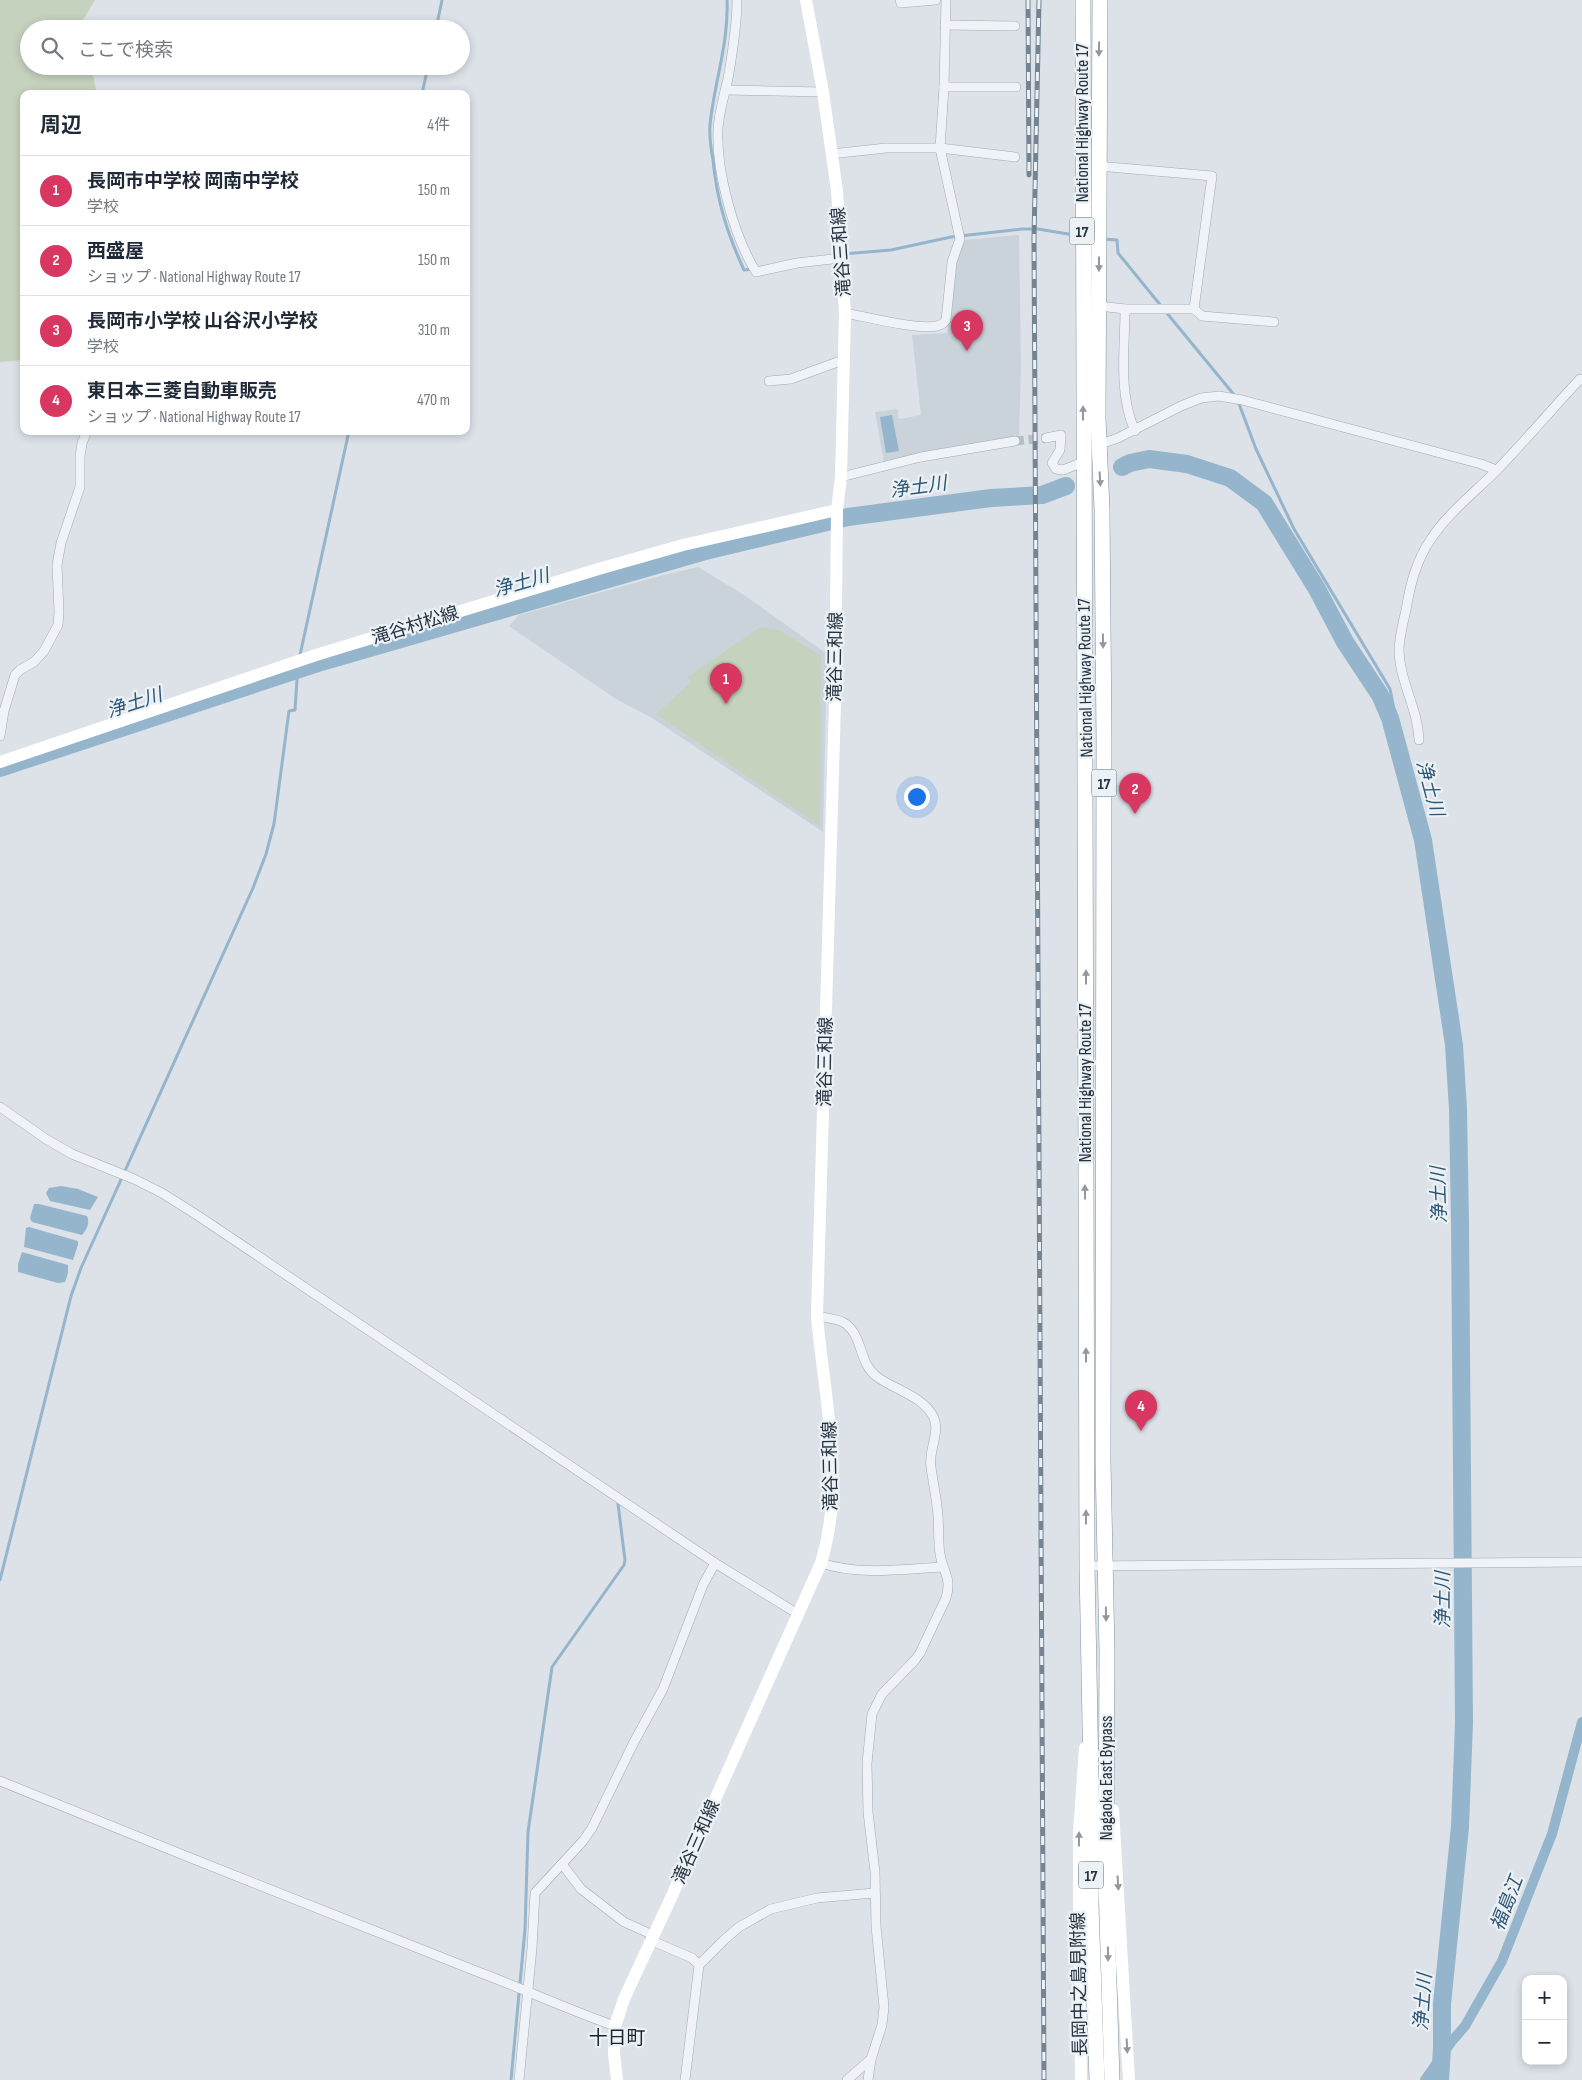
<!DOCTYPE html>
<html lang="ja">
<meta charset="utf-8">
<style>
:root{--surface:#fff;--page:#f6f6f7;--text:#1f2937;--muted:#747a83;--line:#e0e1e3;--accent:#d83762}
body{margin:0;font-family:"Sofia Sans Condensed","Noto Sans JP",sans-serif;background:var(--page);color:var(--text)}
.controls{position:absolute;right:15px;bottom:15px;display:grid;overflow:hidden;border-radius:10px;box-shadow:0 2px 8px #0003}
.controls button{width:45px;height:45px;display:grid;place-items:center;padding:0;border:0;border-bottom:1px solid var(--line);background:var(--surface);color:var(--text);font:25px sans-serif}
.you{position:absolute;left:916px;top:796px;width:18px;height:18px;margin:-12px;border:4px solid #fff;border-radius:50%;background:#1a73e8;box-shadow:0 0 0 8px #1a73e833}
.badge{display:grid;place-items:center;width:32px;height:32px;border-radius:50%;background:var(--accent);color:#fff;font-size:16px;font-weight:700}
.pin{position:absolute;translate:-50% -41px;filter:drop-shadow(0 1px 2px #0008)}
.pin::after{content:'';position:absolute;top:26px;width:18px;height:15px;background:inherit;clip-path:polygon(0 0,100% 0,50% 100%)}
.list{margin:0;padding:0;list-style:none}
h2{display:flex;justify-content:space-between;align-items:center;height:65px;margin:0;padding:0 20px;font-size:21px}
h2 small{font-size:16px;font-weight:400;color:var(--muted)}
.list li{display:grid;grid-template-columns:32px 1fr auto;gap:15px;align-items:center;box-sizing:border-box;height:70px;padding:0 20px;border-top:1px solid var(--line)}
.list b{display:block;font-size:19px;white-space:nowrap}
.list p{margin:0;font-size:16px;white-space:nowrap;color:var(--muted)}
.list em{font-size:16px;font-style:normal;color:var(--muted)}
.icon{flex:none;width:28px;height:28px;fill:none;stroke:currentColor;stroke-width:2;stroke-linecap:round;stroke-linejoin:round}
.map{position:relative;flex:none;width:1582px;height:2080px;overflow:hidden}
.search{position:absolute;background:var(--surface);box-shadow:0 2px 8px #0003;left:20px;top:20px;width:450px;height:55px;display:flex;align-items:center;gap:12px;box-sizing:border-box;padding:0 18px;border-radius:28px;color:var(--muted);font-size:19px}
.panel{position:absolute;background:var(--surface);box-shadow:0 2px 8px #0003;left:20px;top:90px;width:450px;height:345px;border-radius:10px}
.map>svg:first-child{display:block}
.built{fill:#cad2da}
.green{fill:#c5d2bd}
.water{fill:#94b5cb}
.lines{fill:none;stroke-linecap:round;stroke-linejoin:round}
.stream{stroke:#94b5cb;stroke-width:3}
.canal{stroke:#94b5cb;stroke-width:10}
.river{stroke:#94b5cb;stroke-width:18}
.street-tunnel{stroke:#b7bfc6;stroke-width:9;stroke-dasharray:9 4.5;stroke-linecap:butt}
.street-casing{stroke:#a1aab2;stroke-width:10}
.highway-casing{stroke:#83929f;stroke-width:16}
.street{stroke:#eff2f6;stroke-width:9}
.secondary{stroke:#fff;stroke-width:12}
.highway{stroke:#fff;stroke-width:15}
.rail-casing{stroke:#758492;stroke-width:5}
.rail{stroke:#ecf1f5;stroke-width:3;stroke-dasharray:9;stroke-linecap:butt}
.oneway{fill:#92989f}
.labels{text-anchor:middle;stroke-width:4.5;stroke-linejoin:round;paint-order:stroke}
.shield{fill:#ecf1f5;stroke:#616b76;stroke-width:1}
.shield-label{font-size:16px;font-weight:bold;fill:#25323f}
.street-label{font-size:18px;fill:#25323f;stroke:#ecf1f5}
.water-label{font-size:19px;font-style:italic;fill:#2c5676;stroke:#ecf1f5}
.neighbourhood-label{font-size:19px;fill:#182330;stroke:#ecf1f5}
</style>
<div class="map">
<svg width="1582" height="2080" viewBox="0 0 1582 2080">
<rect width="100%" height="100%" fill="#dce2e8"/>
<g class="built">
<polygon points="1019,235 1021,366 1019,436 884,462 875,412 897,409 899,419 921,415 912,335 947,333 957,260 963,240"/>
<polygon points="698,567 744,595 827,654 823,832 652,718 616,699 509,626 519,615 660,576"/>
</g>
<g class="green">
<polygon points="0,0 95,0 81,23 83,29 29,29 29,66 91,66 97,94 24,94 24,360 0,362"/>
<polygon points="760,627 779,630 821,656 820,826 656,714 690,683 688,677"/>
</g>
<g class="water">
<polygon points="892,415 899,451 886,453 880,417"/>
<polygon points="61,1186 78,1189 98,1197 90,1210 50,1201 46,1193 49,1188"/>
<path d="M34,1204H39L87,1216C90,1223 87,1229 82,1235L78,1234L32,1222L30,1218Z"/>
<polygon points="29,1227 78,1241 78,1245 73,1260 24,1247 26,1228"/>
<polygon points="22,1252 68,1265 68,1273 65,1282 58,1283 18,1272 18,1264"/>
</g>
<g class="lines">
<g class="stream">
<path d="M727,0C729,43 714,83 710,125C709,137 711,149 713,160C717,201 727,233 744,270L754,269"/>
<polyline points="436,29 442,0"/>
<polyline points="422,94 428,66"/>
<polyline points="1103,239 1117,240 1118,253 1162,307"/>
<polyline points="843,254 891,250 951,237 1022,229 1038,229 1080,236"/>
<polyline points="1166,312 1235,396"/>
<polyline points="1238,401 1256,449 1294,529 1390,689 1394,709 1390,718"/>
<polyline points="300,655 349,431"/>
<polyline points="0,1580 71,1296 81,1268 253,888 266,854 274,824 289,711 295,710 298,664"/>
<polyline points="511,2080 525,1929 528,1832 552,1667 624,1565 625,1560 618,1504"/>
</g>
<polyline class="canal" points="1425,2080 1452,2041 1465,2026 1502,1961 1552,1834 1582,1722"/>
<g class="river">
<polyline points="1122,467 1130,463 1149,459 1187,464 1230,478 1264,503 1317,589 1345,642 1380,695 1390,718 1423,840 1454,1045 1458,1109 1460,1223 1464,1723 1460,1827 1442,2004 1442,2048 1440,2080"/>
<polyline points="0,768 321,662 705,551 848,517 991,498 1042,495 1066,486"/>
</g>
<polyline class="street-tunnel" points="1015,441 1046,438"/>
<g class="street-casing">
<g id="street">
<path d="M737,0C737,24 733,49 729,73C726,91 719,110 718,129C716,172 734,236 756,272L797,263L841,258"/>
<polyline points="900,0 901,3 936,0"/>
<polyline points="945,25 1015,26"/>
<polyline points="944,87 1016,87"/>
<polyline points="725,90 823,92"/>
<polyline points="831,154 886,148 940,148 1015,157"/>
<polyline points="1098,166 1212,176 1194,309 1202,316 1274,322"/>
<polyline points="1099,306 1125,309"/>
<path d="M845,313C867,317 917,330 937,326C942,325 944,323 946,320L952,262L960,239L940,148L944,87L946,0"/>
<polyline points="769,381 791,379 843,360"/>
<path d="M1135,431C1118,394 1125,348 1125,309H1194"/>
<polyline points="1046,438 1061,435 1060,450 1052,463 1056,469 1063,470 1083,462"/>
<polyline points="1098,445 1118,438 1181,406 1201,398 1219,396 1242,400 1481,464 1496,470"/>
<polyline points="841,477 921,457 1015,441"/>
<polyline points="0,736 4,711 15,675 20,670 34,662 44,651 58,625 59,612 57,565 61,543 80,487 80,457 82,443 87,431"/>
<path d="M1419,740C1418,709 1400,682 1399,651C1399,638 1403,623 1406,610C1410,585 1416,561 1431,539C1448,513 1474,493 1496,471C1525,441 1552,409 1580,379L1582,380"/>
<polyline points="0,1107 46,1139 72,1154 134,1179 162,1193 200,1217 715,1563 798,1614"/>
<path d="M817,1316C826,1318 838,1318 846,1324C863,1337 859,1363 876,1376C894,1390 924,1396 934,1418C940,1434 928,1451 931,1467C933,1483 937,1500 938,1516C939,1528 938,1542 940,1554C943,1573 952,1577 946,1598L920,1653L915,1660L882,1694L872,1714L867,1763L868,1812L875,1872L876,1926L884,2007L882,2025L871,2059L868,2080"/>
<path d="M821,1563C860,1576 903,1569 943,1567"/>
<polyline points="1087,1566 1582,1562"/>
<path d="M0,1781C160,1846 320,1910 481,1973C526,1990 569,2010 615,2026"/>
<polyline points="562,1864 581,1889 624,1922 653,1935"/>
<polyline points="650,1940 692,1958 699,1965"/>
<polyline points="519,2080 532,1948 535,1893 583,1841 592,1828 634,1742 663,1689 703,1585 715,1563"/>
<polyline points="685,2080 699,1965 724,1940 739,1927 771,1909 817,1898 874,1893"/>
<polyline points="847,2080 871,2059"/>
</g>
</g>
<g class="highway-casing">
<g id="highway">
<polyline points="1083,0 1087,1566 1092,1829 1091,1905 1097,2080"/>
<polyline points="1100,0 1098,418 1102,509 1104,740 1103,1461 1107,1652 1106,1884 1112,2080"/>
</g>
</g>
<use href="#street" class="street"/>
<g class="secondary">
<polyline points="0,762 316,655 602,568 683,545 837,510"/>
<polyline points="1113,1810 1129,2080"/>
<path d="M617,2080L614,2053L615,2026L624,1999L670,1900L821,1563C846,1482 824,1398 817,1316L835,704L837,510L841,477L845,313L837,191L823,92L806,0"/>
<polyline points="1081,2080 1079,1903 1079,1833 1085,1748"/>
</g>
<use href="#highway" class="highway"/>
<g class="rail-casing">
<g id="rail">
<polyline points="1028,0 1029,175"/>
<polyline points="1039,0 1034,238 1044,2080"/>
</g>
</g>
<use href="#rail" class="rail"/>
</g>
<defs><path id="oneway-solid" d="M-6-.8H1V-3.2L6.5 0L1 3.2V.8H-6Z" transform="scale(1.25)"/></defs>
<g class="oneway">
<use href="#oneway-solid" transform="translate(1099 49) rotate(91)"/>
<use href="#oneway-solid" transform="translate(1099 264) rotate(90)"/>
<use href="#oneway-solid" transform="translate(1083 413) rotate(-90)"/>
<use href="#oneway-solid" transform="translate(1100 479) rotate(87)"/>
<use href="#oneway-solid" transform="translate(1103 641) rotate(89)"/>
<use href="#oneway-solid" transform="translate(1086 977) rotate(-90)"/>
<use href="#oneway-solid" transform="translate(1085 1192) rotate(-91)"/>
<use href="#oneway-solid" transform="translate(1086 1355) rotate(-90)"/>
<use href="#oneway-solid" transform="translate(1086 1517) rotate(-90)"/>
<use href="#oneway-solid" transform="translate(1106 1614) rotate(89)"/>
<use href="#oneway-solid" transform="translate(1079 1839) rotate(-89)"/>
<use href="#oneway-solid" transform="translate(1118 1883) rotate(86)"/>
<use href="#oneway-solid" transform="translate(1108 1954) rotate(89)"/>
<use href="#oneway-solid" transform="translate(1127 2046) rotate(87)"/>
</g>
<g class="labels">
<g class="shield">
<rect x="1069.5" y="217.5" width="25" height="27" rx="4"/>
<rect x="1091.5" y="769.5" width="25" height="27" rx="4"/>
<rect x="1078.5" y="1861.5" width="25" height="27" rx="4"/>
</g>
<g class="shield-label">
<text x="1082" y="237">17</text>
<text x="1104" y="789">17</text>
<text x="1091" y="1881">17</text>
</g>
<g class="street-label">
<text transform="translate(1082 123) rotate(-90)" y="6">National Highway Route 17</text>
<text transform="translate(841 252) rotate(-94)" y="6">滝谷三和線</text>
<text transform="translate(415 625) rotate(-17)" y="6">滝谷村松線</text>
<text transform="translate(835 657) rotate(-89)" y="6">滝谷三和線</text>
<text transform="translate(1085 678) rotate(-91)" y="6">National Highway Route 17</text>
<text transform="translate(825 1062) rotate(-89)" y="6">滝谷三和線</text>
<text transform="translate(1085 1083) rotate(-90)" y="6">National Highway Route 17</text>
<text transform="translate(830 1466) rotate(-91)" y="6">滝谷三和線</text>
<text transform="translate(1106 1778) rotate(-90)" y="6">Nagaoka East Bypass</text>
<text transform="translate(696 1842) rotate(-66)" y="6">滝谷三和線</text>
<text transform="translate(1079 1984) rotate(-91)" y="6">長岡中之島見附線</text>
</g>
<g class="water-label">
<text transform="translate(918 486) rotate(-8)" y="7">浄土川</text>
<text transform="translate(521 582) rotate(-16)" y="7">浄土川</text>
<text transform="translate(134 702) rotate(-18)" y="7">浄土川</text>
<text transform="translate(1431 788) rotate(75)" y="7">浄土川</text>
<text transform="translate(1438 1195) rotate(-92)" y="7">浄土川</text>
<text transform="translate(1442 1600) rotate(-90)" y="7">浄土川</text>
<text transform="translate(1506 1903) rotate(-69)" y="7">福島江</text>
<text transform="translate(1422 2002) rotate(-86)" y="7">浄土川</text>
</g>
<g class="neighbourhood-label">
<text x="617" y="2044">十日町</text>
</g>
</g>
</svg>
<div class="controls">
<button>+</button>
<button>−</button>
</div>
<div class="you"></div>
<div class="pin badge" style="left:726px;top:704px">1</div>
<div class="pin badge" style="left:1135px;top:814px">2</div>
<div class="pin badge" style="left:967px;top:351px">3</div>
<div class="pin badge" style="left:1141px;top:1431px">4</div>
<div class="search"><svg class="icon" aria-label="search" viewBox="0 0 24 24"><circle cx="10" cy="10" r="6"/><path d="M15 15l6 6"/></svg>ここで検索</div>
<section class="panel">
<h2>周辺<small>4件</small></h2>
<ul class="list">
<li><span class="badge">1</span><div><b>長岡市中学校 岡南中学校</b><p>学校</p></div><em>150 m</em></li>
<li><span class="badge">2</span><div><b>西盛屋</b><p>ショップ · National Highway Route 17</p></div><em>150 m</em></li>
<li><span class="badge">3</span><div><b>長岡市小学校 山谷沢小学校</b><p>学校</p></div><em>310 m</em></li>
<li><span class="badge">4</span><div><b>東日本三菱自動車販売</b><p>ショップ · National Highway Route 17</p></div><em>470 m</em></li>
</ul>
</section>
</div>
